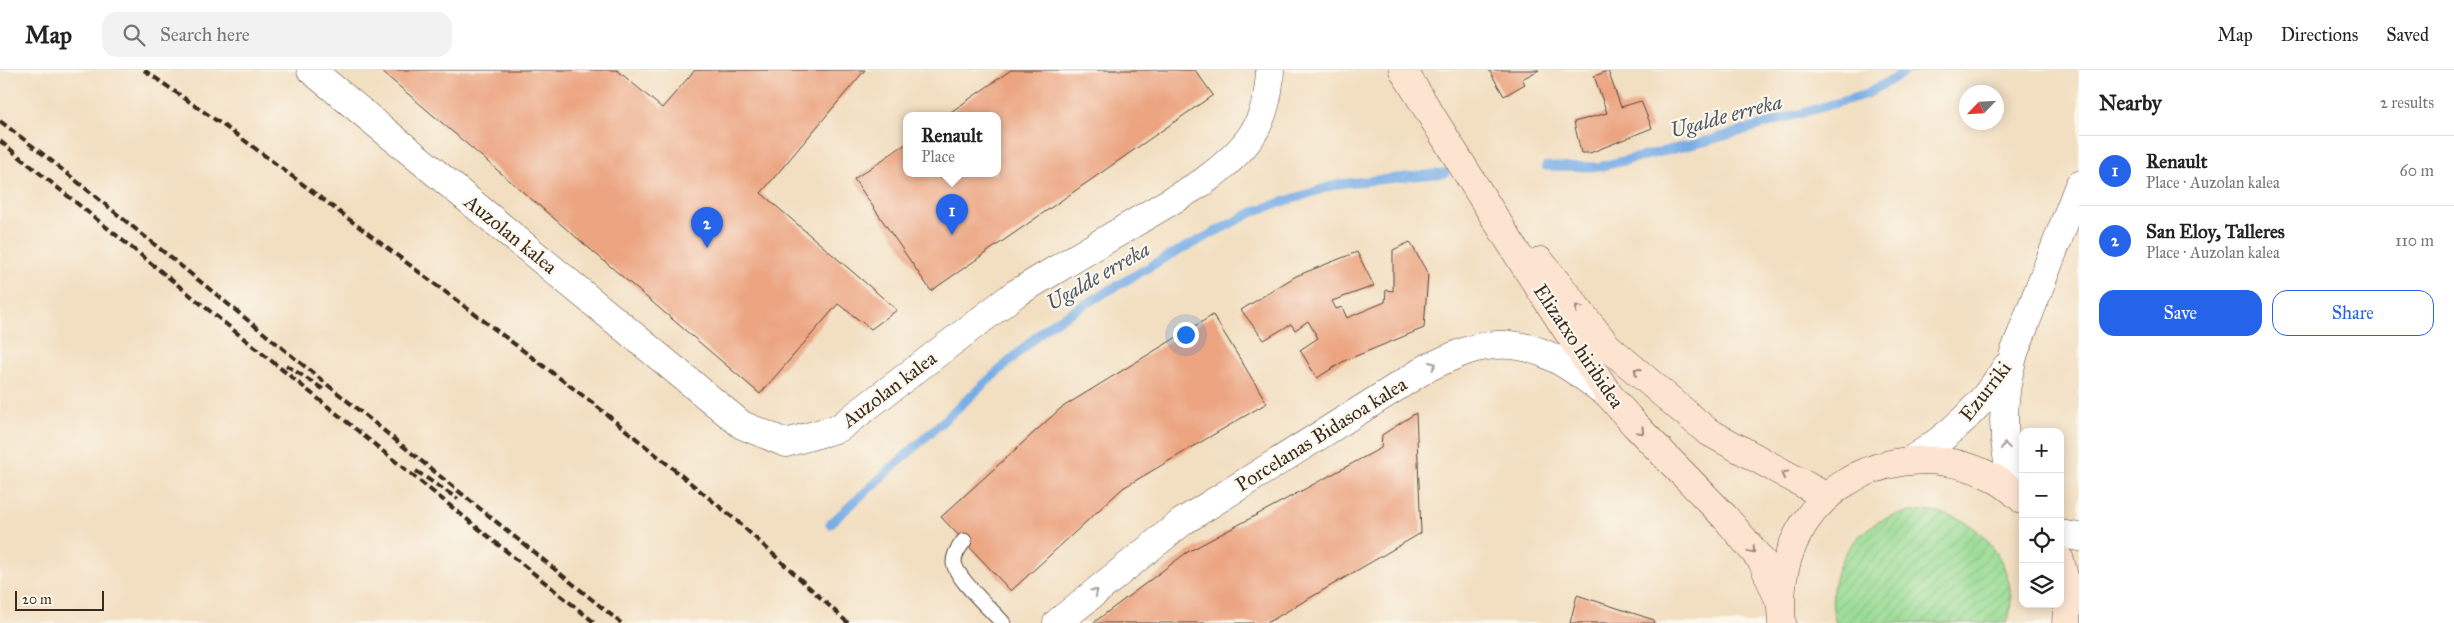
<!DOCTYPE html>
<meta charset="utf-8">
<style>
:root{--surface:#fff;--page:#f2f2f2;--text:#222;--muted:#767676;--line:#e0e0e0;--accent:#2563eb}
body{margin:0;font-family:"IM FELL Great Primer",serif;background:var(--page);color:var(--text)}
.controls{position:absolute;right:15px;bottom:15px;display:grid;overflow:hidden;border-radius:10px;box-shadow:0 2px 12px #0003}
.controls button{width:45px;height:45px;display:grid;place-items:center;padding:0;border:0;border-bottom:1px solid var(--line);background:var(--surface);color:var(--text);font:25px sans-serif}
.compass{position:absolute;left:1959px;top:15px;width:45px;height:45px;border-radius:50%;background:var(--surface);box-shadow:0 2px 12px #0003;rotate:245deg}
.scale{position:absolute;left:15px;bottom:12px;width:89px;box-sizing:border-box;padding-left:5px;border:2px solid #3b2a1e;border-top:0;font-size:14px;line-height:18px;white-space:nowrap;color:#3b2a1e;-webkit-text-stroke:4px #fbf7ec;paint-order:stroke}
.you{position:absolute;left:1185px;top:264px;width:18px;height:18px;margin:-12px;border:4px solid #fff;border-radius:50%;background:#1a73e8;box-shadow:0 0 0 8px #1a73e833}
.badge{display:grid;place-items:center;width:32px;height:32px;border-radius:50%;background:var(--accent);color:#fff;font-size:16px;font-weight:700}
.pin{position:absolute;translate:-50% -41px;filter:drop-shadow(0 1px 2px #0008)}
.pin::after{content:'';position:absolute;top:26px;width:18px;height:15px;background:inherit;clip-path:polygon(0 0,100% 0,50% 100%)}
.popup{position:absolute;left:903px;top:42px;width:98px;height:65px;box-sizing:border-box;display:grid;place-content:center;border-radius:10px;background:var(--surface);filter:drop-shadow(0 1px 4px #0005);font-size:16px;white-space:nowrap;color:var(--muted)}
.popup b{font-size:19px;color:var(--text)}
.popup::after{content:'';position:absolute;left:50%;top:100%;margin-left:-10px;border:10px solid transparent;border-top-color:var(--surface)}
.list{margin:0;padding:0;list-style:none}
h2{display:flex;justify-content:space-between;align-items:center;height:65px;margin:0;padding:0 20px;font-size:21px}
h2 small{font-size:16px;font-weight:400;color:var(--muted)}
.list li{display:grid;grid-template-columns:32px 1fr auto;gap:15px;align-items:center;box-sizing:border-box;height:70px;padding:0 20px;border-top:1px solid var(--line)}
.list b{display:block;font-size:19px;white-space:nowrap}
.list p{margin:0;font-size:16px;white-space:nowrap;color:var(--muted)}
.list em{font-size:16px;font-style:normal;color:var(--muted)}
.actions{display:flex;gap:10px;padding:15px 20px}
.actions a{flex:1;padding:11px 0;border:1px solid var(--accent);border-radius:15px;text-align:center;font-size:18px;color:var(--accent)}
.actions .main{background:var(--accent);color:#fff}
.icon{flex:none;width:28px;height:28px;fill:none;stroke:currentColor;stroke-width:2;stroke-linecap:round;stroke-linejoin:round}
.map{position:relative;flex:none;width:2079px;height:553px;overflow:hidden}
header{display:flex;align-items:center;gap:30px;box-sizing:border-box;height:70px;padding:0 25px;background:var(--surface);border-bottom:1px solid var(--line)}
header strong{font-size:24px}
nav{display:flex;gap:28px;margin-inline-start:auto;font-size:18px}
.search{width:350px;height:45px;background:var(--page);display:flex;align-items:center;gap:12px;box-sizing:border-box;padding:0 18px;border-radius:15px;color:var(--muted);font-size:19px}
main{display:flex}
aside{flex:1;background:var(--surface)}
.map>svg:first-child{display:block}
.garden{fill:url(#garden-furrows);stroke:#698258}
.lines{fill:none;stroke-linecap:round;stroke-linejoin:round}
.stream{stroke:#78ade6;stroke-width:9}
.building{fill:#eca481}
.service-casing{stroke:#564536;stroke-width:17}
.minor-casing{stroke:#564536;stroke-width:29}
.tertiary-casing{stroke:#564536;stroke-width:29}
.secondary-casing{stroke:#564536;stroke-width:29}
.service{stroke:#fff;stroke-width:15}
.minor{stroke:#fff;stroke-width:28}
.tertiary{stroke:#fff;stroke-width:28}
.secondary{stroke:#fde4d1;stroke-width:28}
.rail{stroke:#3b2a1e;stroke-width:4;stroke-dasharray:8 4;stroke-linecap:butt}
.oneway{stroke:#9c8778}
.oneway2{stroke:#a79f9a}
.labels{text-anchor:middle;stroke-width:4.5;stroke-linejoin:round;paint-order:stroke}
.street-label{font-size:20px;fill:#3b2a1e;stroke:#fbf7ec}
.water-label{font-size:21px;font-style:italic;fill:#505864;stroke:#fbf7ec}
</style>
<header>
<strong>Map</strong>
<div class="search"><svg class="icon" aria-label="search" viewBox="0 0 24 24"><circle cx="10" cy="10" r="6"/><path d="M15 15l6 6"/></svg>Search here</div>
<nav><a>Map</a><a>Directions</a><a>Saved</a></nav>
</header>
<main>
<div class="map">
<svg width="2079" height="553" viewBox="0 0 2079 553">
<defs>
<pattern id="garden-furrows" width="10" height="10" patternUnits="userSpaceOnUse" patternTransform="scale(1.25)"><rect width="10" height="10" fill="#97db93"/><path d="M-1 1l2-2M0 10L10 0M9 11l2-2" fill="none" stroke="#83bc7e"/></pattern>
</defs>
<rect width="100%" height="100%" fill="#fbf7ec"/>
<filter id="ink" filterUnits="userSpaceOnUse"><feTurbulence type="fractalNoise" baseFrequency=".02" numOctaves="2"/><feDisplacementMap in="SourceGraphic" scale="10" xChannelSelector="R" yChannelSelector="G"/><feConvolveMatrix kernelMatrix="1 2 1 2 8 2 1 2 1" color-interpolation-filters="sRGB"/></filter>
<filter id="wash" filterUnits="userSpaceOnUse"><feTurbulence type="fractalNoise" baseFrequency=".0096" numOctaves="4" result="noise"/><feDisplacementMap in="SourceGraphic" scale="20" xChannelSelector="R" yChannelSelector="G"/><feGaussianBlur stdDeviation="1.12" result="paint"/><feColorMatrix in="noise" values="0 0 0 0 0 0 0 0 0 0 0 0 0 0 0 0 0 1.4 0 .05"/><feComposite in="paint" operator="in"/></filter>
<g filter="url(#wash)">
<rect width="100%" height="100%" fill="#f2dec0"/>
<path class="garden" d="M1921,441C1934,442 1947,444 1959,449C1995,465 2021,514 2007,553H1836C1823,513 1846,466 1884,449C1896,444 1908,442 1921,441Z"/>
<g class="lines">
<g class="stream">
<polyline points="1546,96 1598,97 1707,71 1867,24 1908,0"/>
<polyline points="830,454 1048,256 1163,189 1255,141 1338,114 1445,103"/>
</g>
</g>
<g id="blocks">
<g class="building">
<polygon points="380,0 617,0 662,38 695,0 865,0 761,123 897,240 871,259 838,234 760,324"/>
<polygon points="1011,0 1195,0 1213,25 931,221 854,109 907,73 907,104 997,104 997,46 945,46"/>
<polygon points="1489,0 1539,0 1522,9 1525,14 1504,26"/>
<polygon points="1608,1 1621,37 1641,31 1652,58 1590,83 1581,83 1574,52 1607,43 1594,6"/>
<polygon points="1410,172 1428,204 1424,258 1344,291 1317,308 1300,280 1318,268 1308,251 1295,260 1291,254 1264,270 1241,240 1296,206 1357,182 1374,216 1332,231 1336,239 1342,237 1347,248 1385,232 1386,220 1393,221 1393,180"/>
<polygon points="1213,245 1267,333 1123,418 1011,521 941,447 1061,338"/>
<polygon points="1416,343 1421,463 1267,553 1093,553 1186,483 1381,378 1382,365"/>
<polygon points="1577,525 1654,550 1655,553 1570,553"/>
</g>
</g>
</g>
<g filter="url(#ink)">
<use href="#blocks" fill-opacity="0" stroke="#564536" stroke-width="1"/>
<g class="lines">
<g class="service-casing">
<path id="service" d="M964,471C959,477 954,484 954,492C955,508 992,540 1003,553"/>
</g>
<g class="minor-casing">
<g id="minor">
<path d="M311,0L742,355L786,373L839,358L1015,224L1203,112C1246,80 1268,56 1270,0"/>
<path d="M1911,390C1950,366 1982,336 2006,297"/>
<path d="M2016,424C2001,375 2000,332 2014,283L2079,115"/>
<path d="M1057,553L1182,452L1427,298C1440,292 1453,286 1466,281C1525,261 1563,291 1607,324"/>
</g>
</g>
<g class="tertiary-casing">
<polyline id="tertiary" points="2060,464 2079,467"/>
</g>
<g class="secondary-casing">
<g id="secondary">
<polyline points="1403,0 1523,193 1609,325 1635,355 1725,447 1762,491 1780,532"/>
<polyline points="1540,191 1608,277 1707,361 1827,427"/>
<path d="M2060,490C2066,511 2068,531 2066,553"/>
<path d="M1782,553C1779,522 1783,492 1798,464C1841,382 1957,365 2023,430"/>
</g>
</g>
<use href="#service" class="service"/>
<use href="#minor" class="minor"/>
<use href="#tertiary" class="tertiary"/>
<use href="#secondary" class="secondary"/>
<g class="rail">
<polyline points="144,0 240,67 594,334 737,451 848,553"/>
<polyline points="0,51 48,88 621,553"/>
<polyline points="0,71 595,553"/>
<polyline points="286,295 326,321"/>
<polyline points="416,401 458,429"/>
</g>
</g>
<defs><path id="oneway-chevron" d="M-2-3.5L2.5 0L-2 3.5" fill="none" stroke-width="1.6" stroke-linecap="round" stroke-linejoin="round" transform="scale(1.25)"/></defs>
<g class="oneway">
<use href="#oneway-chevron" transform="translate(1578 238) rotate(-128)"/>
<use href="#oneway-chevron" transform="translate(1637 301) rotate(-140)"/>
<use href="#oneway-chevron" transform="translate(1641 361) rotate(46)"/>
<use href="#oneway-chevron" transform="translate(1784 404) rotate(-151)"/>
<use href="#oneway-chevron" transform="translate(1752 480) rotate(50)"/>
</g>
<g class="oneway2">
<use href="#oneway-chevron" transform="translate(1433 295) rotate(-24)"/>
<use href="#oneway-chevron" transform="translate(2005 376) rotate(-97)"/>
<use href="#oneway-chevron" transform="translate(1095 522) rotate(-39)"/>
</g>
</g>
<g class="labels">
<g class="street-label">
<text transform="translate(511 164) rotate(39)" y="7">Auzolan kalea</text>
<text transform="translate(1579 276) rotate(56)" y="7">Elizatxo hiribidea</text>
<text transform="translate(889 319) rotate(-37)" y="7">Auzolan kalea</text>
<text transform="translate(1985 321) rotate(-52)" y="7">Ezurriki</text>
<text transform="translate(1321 364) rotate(-32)" y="7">Porcelanas Bidasoa kalea</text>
</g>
<g class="water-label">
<text transform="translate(1726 46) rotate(-15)" y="7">Ugalde erreka</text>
<text transform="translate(1098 206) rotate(-30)" y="7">Ugalde erreka</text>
</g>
</g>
</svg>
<div class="controls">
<button>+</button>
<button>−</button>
<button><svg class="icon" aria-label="locate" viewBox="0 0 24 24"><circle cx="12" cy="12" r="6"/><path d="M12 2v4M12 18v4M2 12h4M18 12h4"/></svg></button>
<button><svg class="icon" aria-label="layers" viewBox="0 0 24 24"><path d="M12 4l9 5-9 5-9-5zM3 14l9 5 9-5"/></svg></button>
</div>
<svg class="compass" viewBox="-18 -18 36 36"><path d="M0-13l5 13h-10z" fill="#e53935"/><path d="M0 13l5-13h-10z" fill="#767676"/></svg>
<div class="scale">20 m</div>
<div class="you"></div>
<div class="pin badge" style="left:952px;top:165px">1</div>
<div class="popup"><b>Renault</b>Place</div>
<div class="pin badge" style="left:707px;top:178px">2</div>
</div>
<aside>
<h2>Nearby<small>2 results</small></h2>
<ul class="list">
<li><span class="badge">1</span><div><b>Renault</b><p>Place · Auzolan kalea</p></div><em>60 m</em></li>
<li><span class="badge">2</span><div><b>San Eloy, Talleres</b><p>Place · Auzolan kalea</p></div><em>110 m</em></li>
</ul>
<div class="actions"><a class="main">Save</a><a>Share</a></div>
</aside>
</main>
